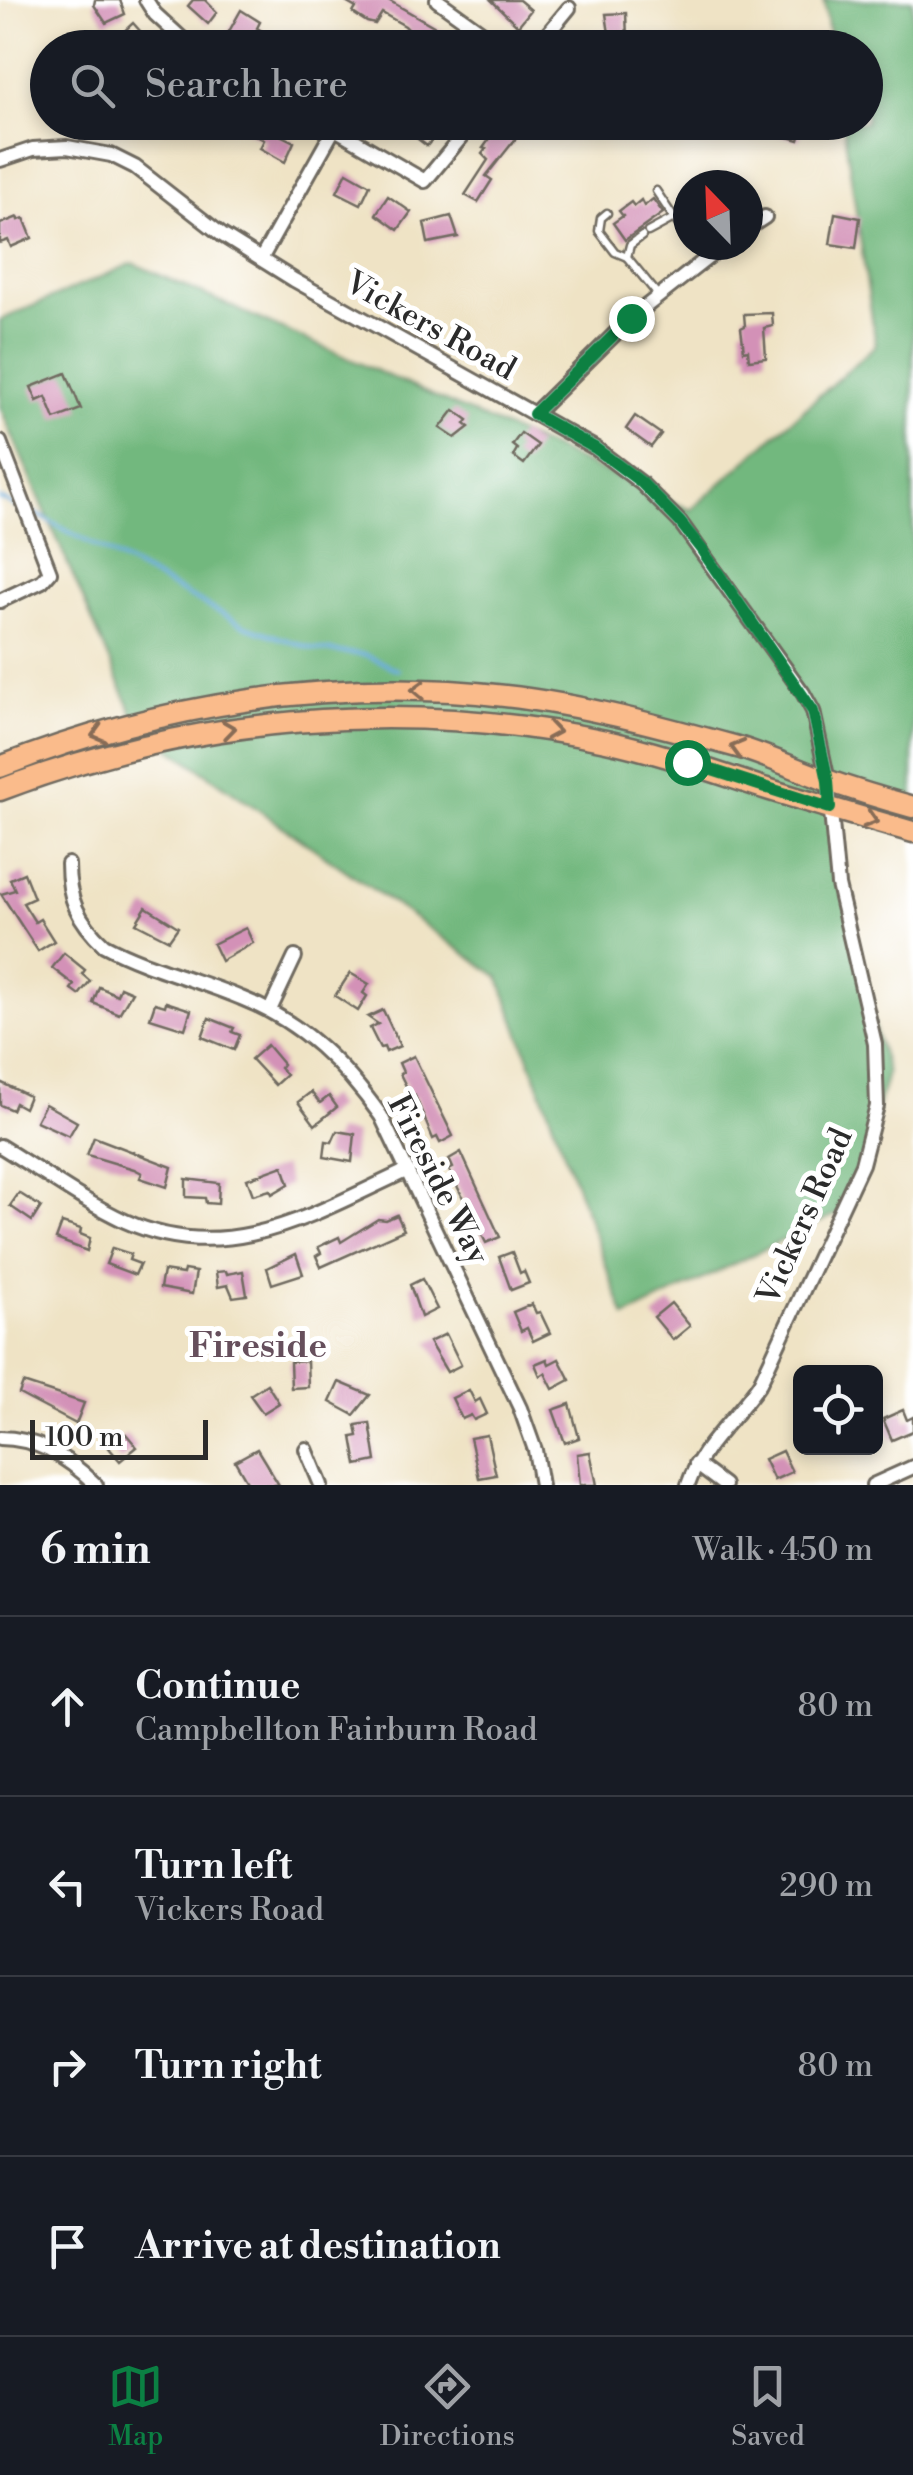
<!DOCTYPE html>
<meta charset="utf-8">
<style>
:root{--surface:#171b24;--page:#242831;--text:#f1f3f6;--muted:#9ea1a6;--line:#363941;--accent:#0b8043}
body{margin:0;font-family:"Libre Bodoni",serif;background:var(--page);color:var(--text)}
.controls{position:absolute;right:30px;bottom:30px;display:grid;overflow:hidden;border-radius:15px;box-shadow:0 5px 15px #0003}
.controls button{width:90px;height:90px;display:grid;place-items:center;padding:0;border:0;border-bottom:2px solid var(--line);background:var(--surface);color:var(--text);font:50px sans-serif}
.compass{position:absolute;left:673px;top:170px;width:90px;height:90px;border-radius:50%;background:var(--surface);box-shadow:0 5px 15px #0003;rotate:337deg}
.scale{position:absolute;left:30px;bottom:25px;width:178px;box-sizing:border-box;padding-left:10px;border:5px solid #2b2b2b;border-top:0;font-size:28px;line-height:35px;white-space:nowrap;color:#2b2b2b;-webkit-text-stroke:8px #fff;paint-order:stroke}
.stop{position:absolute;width:30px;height:30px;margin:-22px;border:8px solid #0b8043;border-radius:50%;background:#fff}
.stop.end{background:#0b8043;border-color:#fff;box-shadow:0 2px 10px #0008}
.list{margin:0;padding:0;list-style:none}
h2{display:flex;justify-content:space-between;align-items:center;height:130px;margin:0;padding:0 40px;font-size:42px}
h2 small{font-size:32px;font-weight:400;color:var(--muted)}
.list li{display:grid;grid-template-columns:65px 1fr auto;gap:30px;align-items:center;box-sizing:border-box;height:180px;padding:0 40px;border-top:2px solid var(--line)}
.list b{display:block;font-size:38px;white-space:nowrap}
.list p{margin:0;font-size:32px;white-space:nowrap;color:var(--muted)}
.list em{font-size:32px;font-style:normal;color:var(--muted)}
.icon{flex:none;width:55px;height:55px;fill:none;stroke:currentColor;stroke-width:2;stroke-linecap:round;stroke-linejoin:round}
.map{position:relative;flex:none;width:913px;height:1485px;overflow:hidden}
.search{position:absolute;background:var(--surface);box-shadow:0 5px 15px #0003;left:30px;right:30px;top:30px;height:110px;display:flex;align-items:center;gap:25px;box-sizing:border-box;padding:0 35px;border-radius:55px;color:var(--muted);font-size:38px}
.sheet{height:850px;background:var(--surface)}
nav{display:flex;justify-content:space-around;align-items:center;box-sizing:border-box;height:140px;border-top:2px solid var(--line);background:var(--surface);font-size:28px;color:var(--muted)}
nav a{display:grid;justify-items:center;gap:5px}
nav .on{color:var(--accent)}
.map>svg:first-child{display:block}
.forest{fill:#72b87e;stroke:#4e7254;stroke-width:2.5}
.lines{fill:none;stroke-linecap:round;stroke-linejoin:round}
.stream{stroke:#67abdc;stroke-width:4}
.building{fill:#d391b7}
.service-casing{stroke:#706b61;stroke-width:11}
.minor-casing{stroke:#706b61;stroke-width:18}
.primary-casing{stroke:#706b61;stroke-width:25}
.service{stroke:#fff;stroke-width:6}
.minor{stroke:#fff;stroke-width:12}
.primary{stroke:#fabb8b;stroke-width:20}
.oneway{stroke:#886c56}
.route{stroke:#0b8043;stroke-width:12}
.labels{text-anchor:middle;stroke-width:10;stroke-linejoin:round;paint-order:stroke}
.street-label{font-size:32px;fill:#2b2b2b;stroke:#fff}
.neighbourhood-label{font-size:35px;font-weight:bold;fill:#664f5c;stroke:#fff}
</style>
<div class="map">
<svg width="913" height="1485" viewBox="0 0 913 1485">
<rect width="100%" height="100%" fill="#fff"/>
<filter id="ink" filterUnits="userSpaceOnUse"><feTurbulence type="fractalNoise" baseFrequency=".01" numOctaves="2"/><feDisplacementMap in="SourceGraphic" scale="20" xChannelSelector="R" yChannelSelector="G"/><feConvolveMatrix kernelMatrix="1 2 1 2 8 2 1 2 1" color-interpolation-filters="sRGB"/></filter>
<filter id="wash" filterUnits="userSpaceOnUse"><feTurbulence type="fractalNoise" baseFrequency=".0048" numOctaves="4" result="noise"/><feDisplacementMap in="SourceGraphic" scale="40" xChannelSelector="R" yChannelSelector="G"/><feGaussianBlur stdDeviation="2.25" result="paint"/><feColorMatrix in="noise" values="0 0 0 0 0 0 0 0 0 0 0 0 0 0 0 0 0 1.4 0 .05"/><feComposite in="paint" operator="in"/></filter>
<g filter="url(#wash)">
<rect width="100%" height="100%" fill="#efe3c5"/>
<polygon class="forest" points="824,0 913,0 913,810 832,785 856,960 887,1073 851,1207 625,1317 499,977 138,726 0,407 0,320 133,263 691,510 876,345 843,123 866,122 866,48 831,47"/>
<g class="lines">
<g class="stream">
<polyline points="0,499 20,508"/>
<polyline points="34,513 245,626 313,649 366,655 398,670"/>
</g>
</g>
<g id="blocks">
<g class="building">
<polygon points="95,0 120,0 125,14 106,23 94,5"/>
<polygon points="193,0 205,0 217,12 208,24 188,6"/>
<polygon points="342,0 388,0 458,40 454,48 424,48 426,44 407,34 409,30 405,26 382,13 375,24 367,22 353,13 356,8"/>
<polygon points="491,0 519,0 531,10 518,26"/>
<polygon points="241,10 260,22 257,28 291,48 248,48 227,35"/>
<polygon points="626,13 627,39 610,40 606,14"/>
<polygon points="133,23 148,40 139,48 106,48"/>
<polygon points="231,122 253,122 294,142 285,162 260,148 264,140"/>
<polygon points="404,122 446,122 427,146 410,133 413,129"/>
<polygon points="502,122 529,122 486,176 492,180 478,202 465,195 488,160 482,154 486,149 483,148"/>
<polygon points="769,122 804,122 799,140 766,131"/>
<polygon points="347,172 370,185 361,204 337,192"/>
<polygon points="388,196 411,212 398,230 376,214"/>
<polygon points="653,199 663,213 625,240 613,223 623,216 619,211 631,202 634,206 641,200 644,206"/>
<polygon points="835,213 860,218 856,248 830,244"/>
<polygon points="451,216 458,237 428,243 424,223"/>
<polygon points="18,217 19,220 24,218 32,238 11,247 8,240 0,243 0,224"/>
<polygon points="772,313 773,326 764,328 766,358 749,360 748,350 744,351 741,328 745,326 744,314"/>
<polygon points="66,373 81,409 55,419 46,397 37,401 31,387"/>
<polygon points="454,410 468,420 465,424 469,427 455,438 440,428"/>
<polygon points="635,416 661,434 651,447 626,429"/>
<polygon points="521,433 538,445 524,464 513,456 517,449 512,445"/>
<polygon points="24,873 34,898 23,903 35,922 40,919 54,941 38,951 1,894 15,890 10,879"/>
<polygon points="146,907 178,927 169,940 136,923"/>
<polygon points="246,928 253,943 221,961 213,944"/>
<polygon points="64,953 85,970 82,974 90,981 79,995 71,989 74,985 52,968"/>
<polygon points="350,973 369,984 363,993 367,996 358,1011 335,996"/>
<polygon points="99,987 117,995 120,987 132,992 119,1014 93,1003"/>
<polygon points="166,1002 191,1010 185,1029 150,1018 155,1003 165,1006"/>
<polygon points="383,1010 400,1046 386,1052 384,1047 380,1048 370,1028 378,1024 368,1017"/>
<polygon points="209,1018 234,1028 232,1032 240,1035 234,1050 202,1037"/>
<polygon points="267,1045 283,1064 280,1068 286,1075 275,1085 251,1059"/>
<polygon points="414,1056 453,1136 440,1143 437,1137 433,1139 415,1096 412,1098 400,1074 403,1072 399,1063"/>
<polygon points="0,1082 29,1096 24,1108 15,1103 12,1110 0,1105"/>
<polygon points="311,1092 320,1103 329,1096 337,1107 315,1125 298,1102"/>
<polygon points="45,1104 77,1122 69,1136 36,1121"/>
<polygon points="337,1131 355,1134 352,1162 324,1157 326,1141 332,1142"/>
<polygon points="94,1137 172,1167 167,1187 140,1178 142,1173 134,1169 87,1155"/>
<polygon points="461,1152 500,1237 486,1243 449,1170 453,1168 449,1159"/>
<polygon points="283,1166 289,1184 272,1194 270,1190 253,1195 247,1179"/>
<polygon points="186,1179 219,1183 218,1204 206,1203 205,1198 186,1197"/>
<polygon points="19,1193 41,1207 32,1221 10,1206"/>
<polygon points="397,1215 404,1230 321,1267 316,1256 321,1253 318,1247 339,1237 341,1242 378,1219 386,1220"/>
<polygon points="62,1223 81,1229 80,1234 90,1238 87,1251 56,1239"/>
<polygon points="112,1248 131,1254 129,1260 140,1264 135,1275 106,1264"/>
<polygon points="512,1252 520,1273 524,1271 529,1283 511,1290 499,1257"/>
<polygon points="296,1254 303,1274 272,1284 267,1268"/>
<polygon points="184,1270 196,1272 192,1294 160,1288 163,1271 183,1274"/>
<polygon points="226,1271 227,1274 243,1271 247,1295 233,1297 228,1285 218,1287 216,1272"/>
<polygon points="422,1279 437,1309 421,1317 410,1285"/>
<polygon points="671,1303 690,1326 673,1340 654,1317"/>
<polygon points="532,1304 536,1313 540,1312 550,1333 533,1341 527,1328 521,1331 513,1312"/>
<polygon points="446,1334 461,1365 447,1372 429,1342"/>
<polygon points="547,1359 549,1364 559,1359 570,1380 553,1389 545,1373 540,1376 535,1364"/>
<polygon points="307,1361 308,1387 291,1388 290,1362"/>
<polygon points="339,1382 370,1395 354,1415 330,1402"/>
<polygon points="23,1383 84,1403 76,1424 19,1394"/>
<polygon points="267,1384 279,1403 263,1413 250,1395"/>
<polygon points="469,1390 475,1402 480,1399 487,1414 474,1420 471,1415 462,1419 452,1398"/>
<polygon points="570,1404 579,1438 565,1443 553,1410"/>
<polygon points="903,1410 907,1420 913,1417 913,1431 892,1440 883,1419"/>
<polygon points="370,1423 376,1461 357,1465 352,1437 358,1436 356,1425"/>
<polygon points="126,1434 137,1447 120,1461 109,1448"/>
<polygon points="487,1435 496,1475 479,1478 470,1438"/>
<polygon points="257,1449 279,1485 249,1485 235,1461"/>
<polygon points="782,1451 792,1472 774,1480 764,1459"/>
<polygon points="590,1452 597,1485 580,1485 577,1454"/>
</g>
</g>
</g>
<g filter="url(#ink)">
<use href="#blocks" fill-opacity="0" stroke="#706b61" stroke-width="2.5"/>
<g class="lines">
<g class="service-casing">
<g id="service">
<polyline points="656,191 674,218"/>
<polyline points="607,213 601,218 599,231 615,252 627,257"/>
<polyline points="648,232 674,218 688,237"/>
<polyline points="642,236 630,245 627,257 658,295"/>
<polyline points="694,245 705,259"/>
</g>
</g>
<g class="minor-casing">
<g id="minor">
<polyline points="146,0 155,14 192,48"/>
<polyline points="437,0 504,48"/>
<polyline points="536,48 569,8"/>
<polyline points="323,122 425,181 474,122"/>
<path d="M0,160L33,149L67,147L111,155L135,167L222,235L294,280L595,448L641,483L680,522L803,693L813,711L828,781L838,885L875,1044L877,1106L862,1164L760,1383C736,1419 702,1444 688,1485"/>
<polyline points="748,228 765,217"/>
<polyline points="261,259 334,129"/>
<polyline points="534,414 631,318 724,245"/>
<polyline points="0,442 50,572 42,581 0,601"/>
<path d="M68,864C68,899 78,921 104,945C147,968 196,979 241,998C302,1022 344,1064 381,1116L520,1408L535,1450L541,1485"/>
<polyline points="270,1010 295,957"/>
<path d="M0,1146C41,1171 82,1201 125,1221C229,1268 314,1213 408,1170"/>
<path d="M0,1438C38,1438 70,1459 96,1485"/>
<polyline points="306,1449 321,1485"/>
<polyline points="696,1464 724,1485"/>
<polyline points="873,1485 913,1467"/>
</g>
</g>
<g class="primary-casing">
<g id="primary">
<path d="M0,767C160,704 334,676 505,696C585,705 664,727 741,748C770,757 798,770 826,780C854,790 884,799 913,807"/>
<path d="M0,790C194,716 403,698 606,741C662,753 714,772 767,789C815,804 864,818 913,832"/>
</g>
</g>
<use href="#service" class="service"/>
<use href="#minor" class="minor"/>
<use href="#primary" class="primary"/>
</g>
<defs><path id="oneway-chevron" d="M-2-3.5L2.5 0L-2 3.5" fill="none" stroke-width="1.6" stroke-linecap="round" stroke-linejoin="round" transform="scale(2.5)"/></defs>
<g class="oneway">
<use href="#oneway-chevron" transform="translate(418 690) rotate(-178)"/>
<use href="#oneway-chevron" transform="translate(229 729) rotate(-8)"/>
<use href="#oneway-chevron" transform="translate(553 731) rotate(9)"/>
<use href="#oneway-chevron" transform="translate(98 734) rotate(164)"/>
<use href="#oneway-chevron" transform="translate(737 748) rotate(-164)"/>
<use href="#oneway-chevron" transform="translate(871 820) rotate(17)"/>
</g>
</g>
<g class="lines" filter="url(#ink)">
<polyline class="route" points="631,318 534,414 595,448 641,482 680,522 702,550 813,711 828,781 830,808 687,762"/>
</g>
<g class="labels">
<g class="street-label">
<text transform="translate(431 325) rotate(29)" y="11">Vickers Road</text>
<text transform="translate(439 1179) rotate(63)" y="11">Fireside Way</text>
<text transform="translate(804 1216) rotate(-66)" y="11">Vickers Road</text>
</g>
<g class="neighbourhood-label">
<text x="258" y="1357">Fireside</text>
</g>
</g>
</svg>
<div class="controls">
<button><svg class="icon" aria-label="locate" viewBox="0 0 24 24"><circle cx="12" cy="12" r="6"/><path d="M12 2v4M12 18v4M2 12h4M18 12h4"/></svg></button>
</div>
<svg class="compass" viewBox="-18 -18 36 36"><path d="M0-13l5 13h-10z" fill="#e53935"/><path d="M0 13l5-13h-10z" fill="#9ea1a6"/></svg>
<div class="scale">100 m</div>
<div class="stop" style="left:687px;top:762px"></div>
<div class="stop end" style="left:631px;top:318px"></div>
<div class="search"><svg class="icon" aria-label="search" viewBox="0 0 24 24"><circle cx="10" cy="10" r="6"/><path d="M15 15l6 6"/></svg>Search here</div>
</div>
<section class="sheet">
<h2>6 min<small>Walk · 450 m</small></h2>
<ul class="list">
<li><svg class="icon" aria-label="ahead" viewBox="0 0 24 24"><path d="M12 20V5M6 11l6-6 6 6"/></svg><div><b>Continue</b><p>Campbellton Fairburn Road</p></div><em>80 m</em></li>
<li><svg class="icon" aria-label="left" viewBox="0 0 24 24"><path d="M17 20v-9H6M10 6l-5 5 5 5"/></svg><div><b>Turn left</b><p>Vickers Road</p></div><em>290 m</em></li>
<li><svg class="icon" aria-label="right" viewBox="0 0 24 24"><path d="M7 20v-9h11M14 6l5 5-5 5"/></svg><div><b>Turn right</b></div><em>80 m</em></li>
<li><svg class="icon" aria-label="arrive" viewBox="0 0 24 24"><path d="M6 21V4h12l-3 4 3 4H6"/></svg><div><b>Arrive at destination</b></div></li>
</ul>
</section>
<nav>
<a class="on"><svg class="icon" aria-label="map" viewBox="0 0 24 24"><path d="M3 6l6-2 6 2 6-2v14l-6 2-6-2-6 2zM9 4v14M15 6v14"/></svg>Map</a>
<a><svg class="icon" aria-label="directions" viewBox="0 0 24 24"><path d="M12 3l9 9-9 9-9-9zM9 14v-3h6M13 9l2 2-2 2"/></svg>Directions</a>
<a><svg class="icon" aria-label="saved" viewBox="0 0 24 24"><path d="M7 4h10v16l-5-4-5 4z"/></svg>Saved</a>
</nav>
